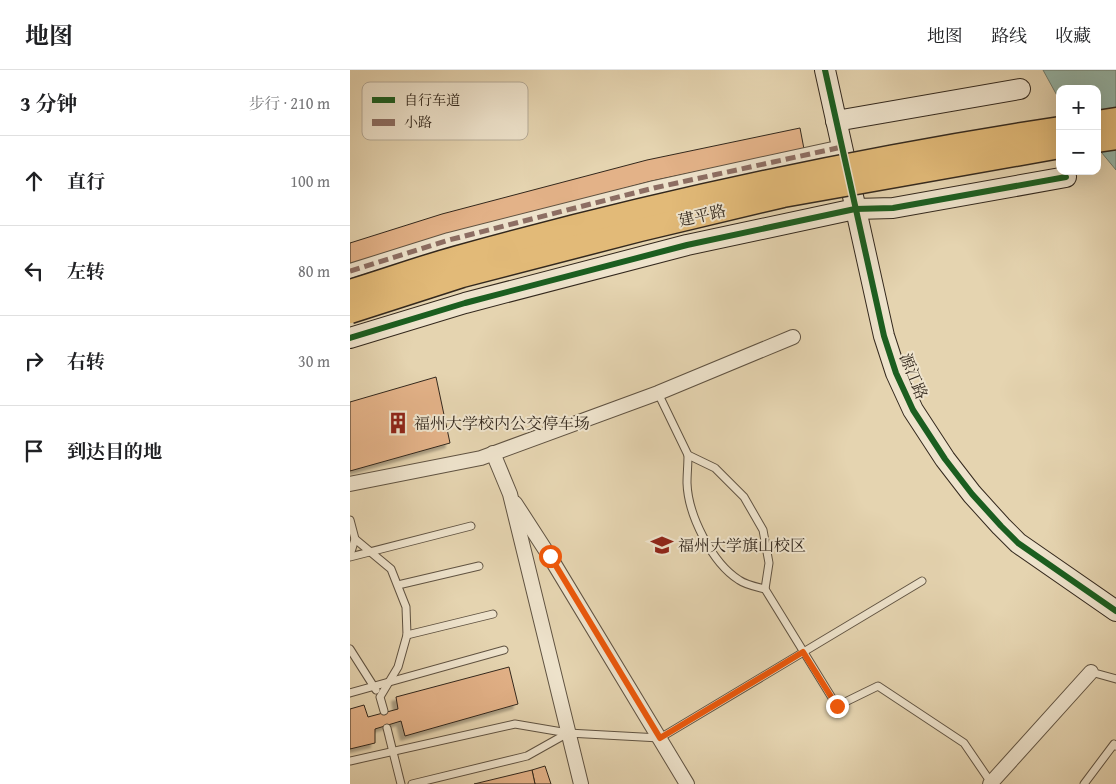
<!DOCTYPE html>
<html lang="zh">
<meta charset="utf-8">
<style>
:root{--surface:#fff;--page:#f2f2f2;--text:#202124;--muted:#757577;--line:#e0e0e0}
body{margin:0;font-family:"Gentium Book Plus","Noto Serif SC",serif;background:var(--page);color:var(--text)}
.controls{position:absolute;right:15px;top:15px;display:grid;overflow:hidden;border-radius:10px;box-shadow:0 5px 20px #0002}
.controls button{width:45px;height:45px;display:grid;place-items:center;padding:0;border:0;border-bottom:1px solid var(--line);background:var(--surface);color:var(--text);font:25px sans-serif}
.stop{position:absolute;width:15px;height:15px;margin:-11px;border:4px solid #ea580c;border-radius:50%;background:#fff}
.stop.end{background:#ea580c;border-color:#fff;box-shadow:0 1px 5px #0008}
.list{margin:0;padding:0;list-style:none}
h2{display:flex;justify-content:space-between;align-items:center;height:65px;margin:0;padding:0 20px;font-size:21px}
h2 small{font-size:16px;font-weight:400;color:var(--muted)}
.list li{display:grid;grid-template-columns:32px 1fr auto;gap:15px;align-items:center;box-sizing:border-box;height:90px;padding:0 20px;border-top:1px solid var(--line)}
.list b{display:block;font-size:19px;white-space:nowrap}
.list em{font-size:16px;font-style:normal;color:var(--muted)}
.icon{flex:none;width:28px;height:28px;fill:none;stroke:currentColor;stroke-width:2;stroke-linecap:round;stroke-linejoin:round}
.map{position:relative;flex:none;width:766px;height:714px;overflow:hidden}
header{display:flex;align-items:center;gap:30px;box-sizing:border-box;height:70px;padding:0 25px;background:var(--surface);border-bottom:1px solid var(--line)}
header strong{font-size:24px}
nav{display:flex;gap:28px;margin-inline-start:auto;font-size:18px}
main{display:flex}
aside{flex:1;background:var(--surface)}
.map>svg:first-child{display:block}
.water{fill:#96b8ab;stroke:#6e7e72}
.building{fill:#e3b288;stroke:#33281d;filter:url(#shadow)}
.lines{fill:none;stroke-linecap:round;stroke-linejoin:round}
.lane-casing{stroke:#605342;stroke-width:9}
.street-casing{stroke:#605342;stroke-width:16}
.secondary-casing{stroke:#33281d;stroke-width:22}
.primary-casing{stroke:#33281d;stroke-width:25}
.lane{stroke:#eee3cc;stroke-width:7}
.street{stroke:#eee3cc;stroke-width:14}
.secondary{stroke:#eee3cc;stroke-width:20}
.primary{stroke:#e2ba78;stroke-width:22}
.primary-bridge-casing{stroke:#33281d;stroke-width:25;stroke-linecap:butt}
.primary-bridge{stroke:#e2ba78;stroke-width:22}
.quiet{stroke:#8d6e63;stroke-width:5;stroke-dasharray:10 5;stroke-linecap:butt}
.cycleway-casing{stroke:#eee3cc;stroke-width:9}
.cycleway{stroke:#1b5e20;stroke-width:6}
.route{stroke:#ea580c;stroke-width:6}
.labels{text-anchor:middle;stroke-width:4;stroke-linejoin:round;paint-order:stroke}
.street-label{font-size:16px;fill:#33281d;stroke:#eee3cc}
.poi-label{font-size:16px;fill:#33281d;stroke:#eee3cc;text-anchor:start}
.key{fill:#eee3cc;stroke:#b6ab98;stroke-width:1}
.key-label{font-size:14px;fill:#33281d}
</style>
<header>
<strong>地图</strong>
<nav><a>地图</a><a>路线</a><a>收藏</a></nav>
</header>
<main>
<aside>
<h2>3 分钟<small>步行 · 210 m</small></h2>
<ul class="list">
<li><svg class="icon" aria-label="ahead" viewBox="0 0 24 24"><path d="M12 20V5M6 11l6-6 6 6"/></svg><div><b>直行</b></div><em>100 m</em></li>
<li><svg class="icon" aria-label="left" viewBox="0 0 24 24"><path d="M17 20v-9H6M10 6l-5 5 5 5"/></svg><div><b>左转</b></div><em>80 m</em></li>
<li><svg class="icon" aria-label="right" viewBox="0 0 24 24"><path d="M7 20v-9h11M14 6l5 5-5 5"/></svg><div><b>右转</b></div><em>30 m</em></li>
<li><svg class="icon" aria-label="arrive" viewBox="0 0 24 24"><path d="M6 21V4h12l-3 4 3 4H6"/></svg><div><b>到达目的地</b></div></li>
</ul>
</aside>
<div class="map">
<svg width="766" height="714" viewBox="0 0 766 714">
<defs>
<filter id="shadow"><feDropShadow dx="-4.5" dy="4.5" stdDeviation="1" flood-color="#0004"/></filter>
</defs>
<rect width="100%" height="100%" fill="#e5d4b0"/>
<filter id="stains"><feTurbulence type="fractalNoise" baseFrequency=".004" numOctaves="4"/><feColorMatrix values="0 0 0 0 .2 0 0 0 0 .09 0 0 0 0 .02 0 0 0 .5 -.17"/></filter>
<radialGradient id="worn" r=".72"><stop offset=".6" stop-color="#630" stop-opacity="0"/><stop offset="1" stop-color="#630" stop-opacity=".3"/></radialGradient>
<polygon class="water" points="693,0 766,0 766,100 747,77 747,19 710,19 710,31"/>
<g class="building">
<polygon points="450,58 454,79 302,111 98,165 0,195 0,173 92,144 297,90"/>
<polygon points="86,307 100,373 0,401 0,332"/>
<polygon points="159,597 168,634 55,666 51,651 25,659 25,673 0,679 0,639 14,635 18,647 48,639 46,627"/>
<polygon points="195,696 201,714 185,714 182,700"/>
<polygon points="182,700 185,714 124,714"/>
</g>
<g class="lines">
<g class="lane-casing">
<g id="lane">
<polyline points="308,323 338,385 365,398 394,427 413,460 419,493 415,519 487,636 528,616 614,673 642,714"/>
<path d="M338,385C338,395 337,404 337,413C338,445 362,493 389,510C396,515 407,517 415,519"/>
<polyline points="0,450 5,469 41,499 56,537 57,565 48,597 30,627 34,641"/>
<polyline points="0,485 5,469"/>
<polyline points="0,487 121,456"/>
<polyline points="48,515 129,496"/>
<polyline points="57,565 143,544"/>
<polyline points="0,579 26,620"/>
<polyline points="741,602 766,609"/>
<polyline points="0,623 154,580"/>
<polyline points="37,658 51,714"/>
<polyline points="0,691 165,654 218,663 310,668 572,511"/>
<polyline points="62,714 177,686 218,663"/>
<polyline points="734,714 764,674 766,676"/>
</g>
</g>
<g class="street-casing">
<g id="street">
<polyline points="0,201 99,170 304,118 492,77"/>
<polyline points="143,383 160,424 231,714"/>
<polyline points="0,414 131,388 308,323 443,267"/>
<polyline points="165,433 200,487 337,714"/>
<polyline points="640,714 741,602"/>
</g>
</g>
<g class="secondary-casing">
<g id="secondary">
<polyline points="475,0 534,266 546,303 563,340 595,389 622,424 651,456 668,473 766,541"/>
<polyline points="486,51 670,19"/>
<polyline points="0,268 115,233 337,175 505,139 543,138 716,107"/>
</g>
</g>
<g class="primary-casing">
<g id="primary">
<polyline points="747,52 766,49"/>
<polyline points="747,71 766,68"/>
</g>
</g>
<use href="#lane" class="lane"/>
<use href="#street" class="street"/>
<use href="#secondary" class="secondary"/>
<use href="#primary" class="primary"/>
<g class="primary-bridge-casing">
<g id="primary-bridge">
<path d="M0,221C36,210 72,197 108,187C306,132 507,89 710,58"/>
<polyline points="0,242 112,206 290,160 433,126 710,77"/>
</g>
</g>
<use href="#primary-bridge" class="primary-bridge"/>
<polyline class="quiet" points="0,201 99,170 304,118 492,77"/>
<g class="cycleway-casing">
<g id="cycleway">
<polyline points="475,0 534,266 546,303 563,340 595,389 622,424 651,456 668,473 766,541"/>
<polyline points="0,268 115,233 337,175 505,139 543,138 716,107"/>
</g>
</g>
<use href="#cycleway" class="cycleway"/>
</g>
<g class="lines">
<polyline class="route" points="200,486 310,668 453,582 487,636"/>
</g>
<defs>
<g id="building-bare" transform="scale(1.725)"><path d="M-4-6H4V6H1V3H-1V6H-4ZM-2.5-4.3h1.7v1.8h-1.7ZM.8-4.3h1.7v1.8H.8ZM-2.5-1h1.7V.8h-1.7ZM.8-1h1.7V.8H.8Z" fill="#8f2418" stroke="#eee3cc" stroke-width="2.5" paint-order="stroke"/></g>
<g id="university-bare" transform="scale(1.725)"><path d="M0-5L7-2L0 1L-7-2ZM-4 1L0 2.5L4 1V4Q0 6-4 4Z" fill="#8f2418" stroke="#eee3cc" stroke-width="2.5" paint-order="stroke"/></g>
</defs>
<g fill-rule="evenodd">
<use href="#building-bare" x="48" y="353"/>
<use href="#university-bare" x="312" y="475"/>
</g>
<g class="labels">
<g class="street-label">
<text transform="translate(352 145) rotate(-13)" y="6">建平路</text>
<text transform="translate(564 306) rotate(68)" y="6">源江路</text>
</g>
<g class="poi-label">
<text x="64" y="359">福州大学校内公交停车场</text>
<text x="328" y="481">福州大学旗山校区</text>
</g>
</g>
<rect x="12" y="12" width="166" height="58" rx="8" class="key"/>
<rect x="22" y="27" width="23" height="6" fill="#1b5e20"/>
<rect x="22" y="49" width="23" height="7" fill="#8d6e63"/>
<g class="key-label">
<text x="54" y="35">自行车道</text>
<text x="54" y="57">小路</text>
</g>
<rect width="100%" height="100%" filter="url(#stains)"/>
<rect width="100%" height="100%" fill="url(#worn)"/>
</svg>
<div class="controls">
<button>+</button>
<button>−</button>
</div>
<div class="stop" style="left:200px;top:486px"></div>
<div class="stop end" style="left:487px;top:636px"></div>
</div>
</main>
